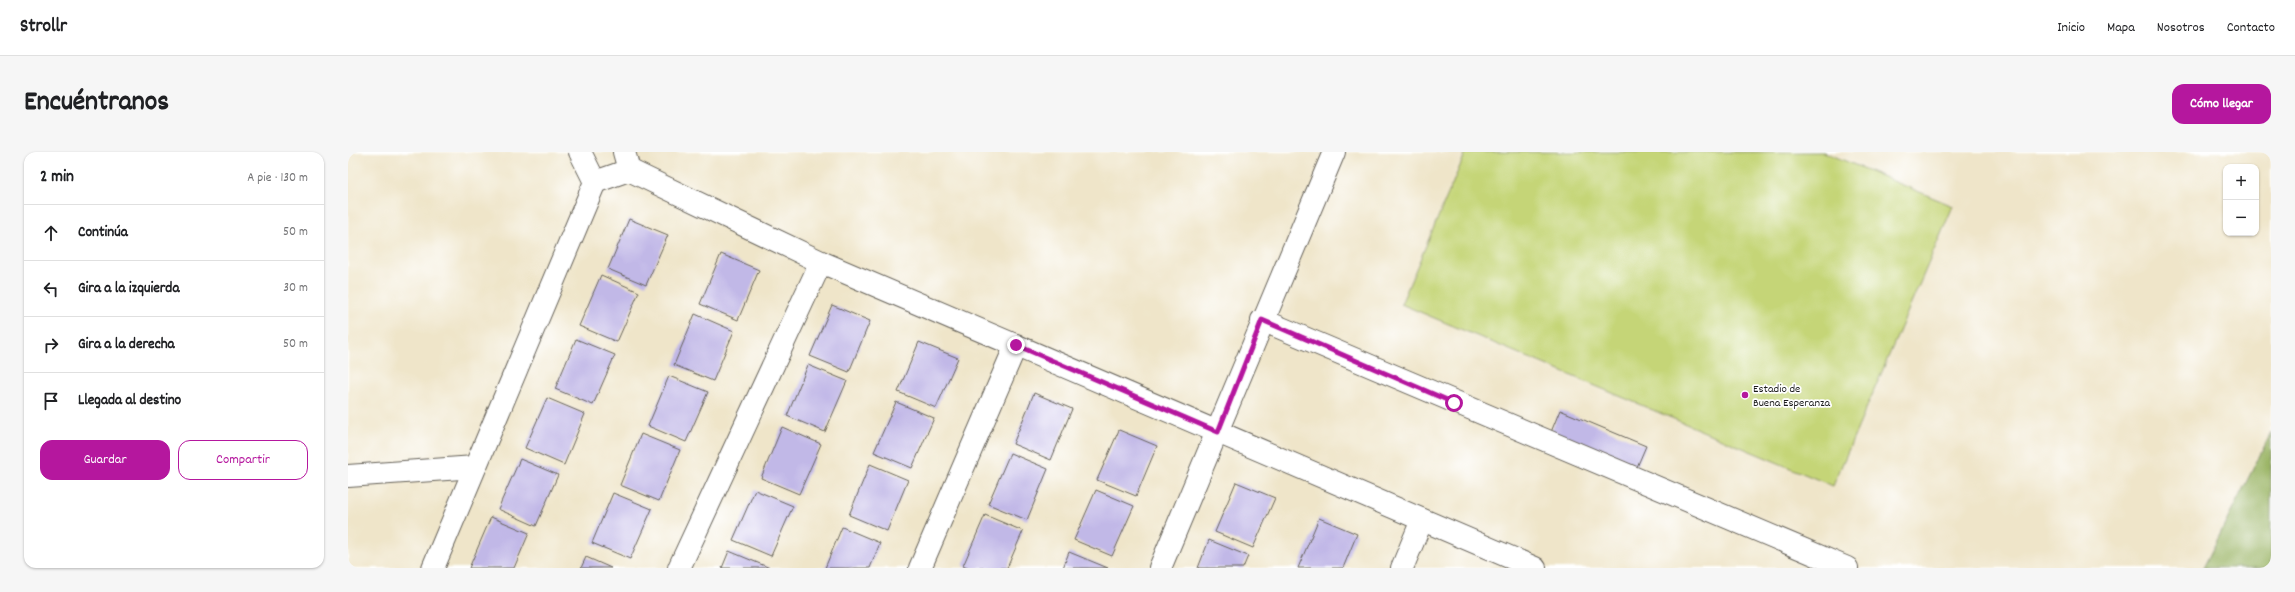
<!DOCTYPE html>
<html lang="es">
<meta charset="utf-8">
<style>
:root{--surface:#fff;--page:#f6f6f6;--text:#202124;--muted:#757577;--line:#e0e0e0;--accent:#b5179e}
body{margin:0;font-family:Dekko,sans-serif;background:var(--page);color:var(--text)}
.controls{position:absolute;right:12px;top:12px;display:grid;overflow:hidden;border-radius:8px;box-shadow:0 1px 3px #0004}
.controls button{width:36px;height:36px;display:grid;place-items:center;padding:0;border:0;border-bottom:1px solid var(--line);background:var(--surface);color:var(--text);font:20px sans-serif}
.stop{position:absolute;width:12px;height:12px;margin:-9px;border:3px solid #b5179e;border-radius:50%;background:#fff}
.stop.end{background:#b5179e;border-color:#fff;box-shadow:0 1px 4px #0008}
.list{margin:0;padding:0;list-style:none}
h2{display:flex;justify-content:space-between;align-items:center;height:52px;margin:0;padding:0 16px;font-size:17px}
h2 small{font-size:13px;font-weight:400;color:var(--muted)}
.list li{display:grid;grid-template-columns:26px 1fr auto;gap:12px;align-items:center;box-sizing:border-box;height:56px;padding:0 16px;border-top:1px solid var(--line)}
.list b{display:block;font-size:15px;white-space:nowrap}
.list em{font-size:13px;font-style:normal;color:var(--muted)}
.actions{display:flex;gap:8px;padding:12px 16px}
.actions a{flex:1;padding:9px 0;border:1px solid var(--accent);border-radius:12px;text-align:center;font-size:14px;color:var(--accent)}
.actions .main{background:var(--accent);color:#fff}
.icon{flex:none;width:22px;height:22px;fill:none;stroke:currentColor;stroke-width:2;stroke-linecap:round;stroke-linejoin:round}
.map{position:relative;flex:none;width:1923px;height:416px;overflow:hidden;border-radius:12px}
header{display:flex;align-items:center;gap:24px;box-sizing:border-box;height:56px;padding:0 20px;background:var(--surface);border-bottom:1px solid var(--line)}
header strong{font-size:19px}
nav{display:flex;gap:22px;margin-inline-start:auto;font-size:14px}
.intro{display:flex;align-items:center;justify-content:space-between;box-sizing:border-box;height:96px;padding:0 24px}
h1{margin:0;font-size:28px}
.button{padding:10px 18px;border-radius:12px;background:var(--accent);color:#fff;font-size:14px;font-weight:700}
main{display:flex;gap:24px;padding:0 24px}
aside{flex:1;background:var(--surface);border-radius:12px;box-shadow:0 1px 3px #0004}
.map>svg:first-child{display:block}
.green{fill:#c5d577;stroke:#70784a}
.forest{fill:#9cb668;stroke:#5c6942}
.building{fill:#c1b8e7}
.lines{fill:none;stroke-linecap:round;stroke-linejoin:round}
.minor-casing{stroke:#666259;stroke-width:24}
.tertiary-casing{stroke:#666259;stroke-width:24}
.minor{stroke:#fff;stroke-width:22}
.tertiary{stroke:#fff;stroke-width:22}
.route{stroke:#b5179e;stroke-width:5}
.poi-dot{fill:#b5179e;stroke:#fff;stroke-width:1.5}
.labels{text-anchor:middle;stroke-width:3.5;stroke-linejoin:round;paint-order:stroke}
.poi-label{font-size:12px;fill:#1c1c1c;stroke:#fff;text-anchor:start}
</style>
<header>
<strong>Strollr</strong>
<nav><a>Inicio</a><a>Mapa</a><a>Nosotros</a><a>Contacto</a></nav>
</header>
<div class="intro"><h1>Encuéntranos</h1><a class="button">Cómo llegar</a></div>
<main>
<aside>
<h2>2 min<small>A pie · 130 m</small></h2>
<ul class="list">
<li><svg class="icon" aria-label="ahead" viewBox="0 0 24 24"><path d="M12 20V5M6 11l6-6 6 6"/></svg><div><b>Continúa</b></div><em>50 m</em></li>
<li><svg class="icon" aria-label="left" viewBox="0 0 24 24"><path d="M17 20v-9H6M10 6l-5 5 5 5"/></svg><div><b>Gira a la izquierda</b></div><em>30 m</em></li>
<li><svg class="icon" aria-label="right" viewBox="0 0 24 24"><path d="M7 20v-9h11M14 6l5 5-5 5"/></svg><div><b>Gira a la derecha</b></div><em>50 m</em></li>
<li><svg class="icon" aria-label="arrive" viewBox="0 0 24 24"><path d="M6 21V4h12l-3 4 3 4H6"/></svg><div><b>Llegada al destino</b></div></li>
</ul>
<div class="actions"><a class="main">Guardar</a><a>Compartir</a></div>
</aside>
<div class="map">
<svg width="1923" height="416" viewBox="0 0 1923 416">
<rect width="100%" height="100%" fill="#fff"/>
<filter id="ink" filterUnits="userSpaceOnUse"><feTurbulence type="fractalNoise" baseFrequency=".025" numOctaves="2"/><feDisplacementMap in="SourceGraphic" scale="8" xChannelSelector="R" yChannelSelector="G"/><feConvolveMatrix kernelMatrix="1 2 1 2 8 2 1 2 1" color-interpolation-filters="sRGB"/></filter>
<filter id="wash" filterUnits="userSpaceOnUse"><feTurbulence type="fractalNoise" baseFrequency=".012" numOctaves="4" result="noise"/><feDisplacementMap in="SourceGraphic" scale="16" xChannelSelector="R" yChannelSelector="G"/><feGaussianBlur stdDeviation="0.9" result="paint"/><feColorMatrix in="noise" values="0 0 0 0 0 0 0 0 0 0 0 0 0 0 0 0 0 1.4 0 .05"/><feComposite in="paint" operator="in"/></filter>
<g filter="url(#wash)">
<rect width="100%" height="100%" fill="#efe5c9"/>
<polygon class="green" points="1118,0 1476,0 1605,54 1485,334 1053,152"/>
<polygon class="forest" points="1923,281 1923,416 1855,416"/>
<g id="blocks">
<g class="building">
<polygon points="281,67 320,83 298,133 260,117"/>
<polygon points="373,102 411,118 390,168 352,152"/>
<polygon points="253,123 291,140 269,190 231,174"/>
<polygon points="484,153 522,169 501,220 462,204"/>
<polygon points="347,162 386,179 365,229 326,213"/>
<polygon points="228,187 267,203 245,253 207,237"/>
<polygon points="571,190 610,206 588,256 550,240"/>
<polygon points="460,213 499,229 477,280 439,264"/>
<polygon points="321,224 360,240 338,290 300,274"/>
<polygon points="686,241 724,257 703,308 665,292"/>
<polygon points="199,246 237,262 216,313 177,296"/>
<polygon points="548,250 586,266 564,316 526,300"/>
<polygon points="1212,258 1298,294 1289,315 1203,280"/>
<polygon points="434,275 473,292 451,342 413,326"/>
<polygon points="771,278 809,294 788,344 749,328"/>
<polygon points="293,282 332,298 311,349 272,333"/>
<polygon points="662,301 700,317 679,368 640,352"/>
<polygon points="172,307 210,323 188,374 150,357"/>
<polygon points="522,312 560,328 539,379 501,363"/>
<polygon points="888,330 927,346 905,396 867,380"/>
<polygon points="407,338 445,354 423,404 385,388"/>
<polygon points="748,338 786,354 764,404 726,388"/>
<polygon points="265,341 304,357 282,407 244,391"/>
<polygon points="637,363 675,379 659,416 619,416 615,414"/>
<polygon points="143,365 181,381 166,416 121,416"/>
<polygon points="971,366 1009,382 995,416 950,416"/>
<polygon points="494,375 532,391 522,416 477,416"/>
<polygon points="861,388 900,404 895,416 850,416"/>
<polygon points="381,399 422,416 374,416"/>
<polygon points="721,400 760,416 715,416"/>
<polygon points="238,405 263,416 233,416"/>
</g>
</g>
</g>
<g filter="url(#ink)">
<use href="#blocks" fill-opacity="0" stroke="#666259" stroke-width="1"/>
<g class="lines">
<g class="minor-casing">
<g id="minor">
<polyline points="914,168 1499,416"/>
<polyline points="0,324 127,315"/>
<polyline points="85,416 247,30"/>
<polyline points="572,416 668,193"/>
<polyline points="812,416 986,0"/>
<polyline points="1054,416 1074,368"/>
</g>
</g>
<g class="tertiary-casing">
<g id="tertiary">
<polyline points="232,0 247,30 281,18 473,110 1187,416"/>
<polyline points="276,0 281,18"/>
<polyline points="331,416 473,110"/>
</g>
</g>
<use href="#minor" class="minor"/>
<use href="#tertiary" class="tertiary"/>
</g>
</g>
<g class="lines" filter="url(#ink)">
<polyline class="route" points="668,193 870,280 914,168 1106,251"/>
</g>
<circle class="poi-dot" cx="1397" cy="243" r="4"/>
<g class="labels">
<g class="poi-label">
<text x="1405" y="240">Estadio de<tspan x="1405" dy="14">Buena Esperanza</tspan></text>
</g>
</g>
</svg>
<div class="controls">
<button>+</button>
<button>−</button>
</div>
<div class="stop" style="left:1106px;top:251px"></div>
<div class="stop end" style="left:668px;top:193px"></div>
</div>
</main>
